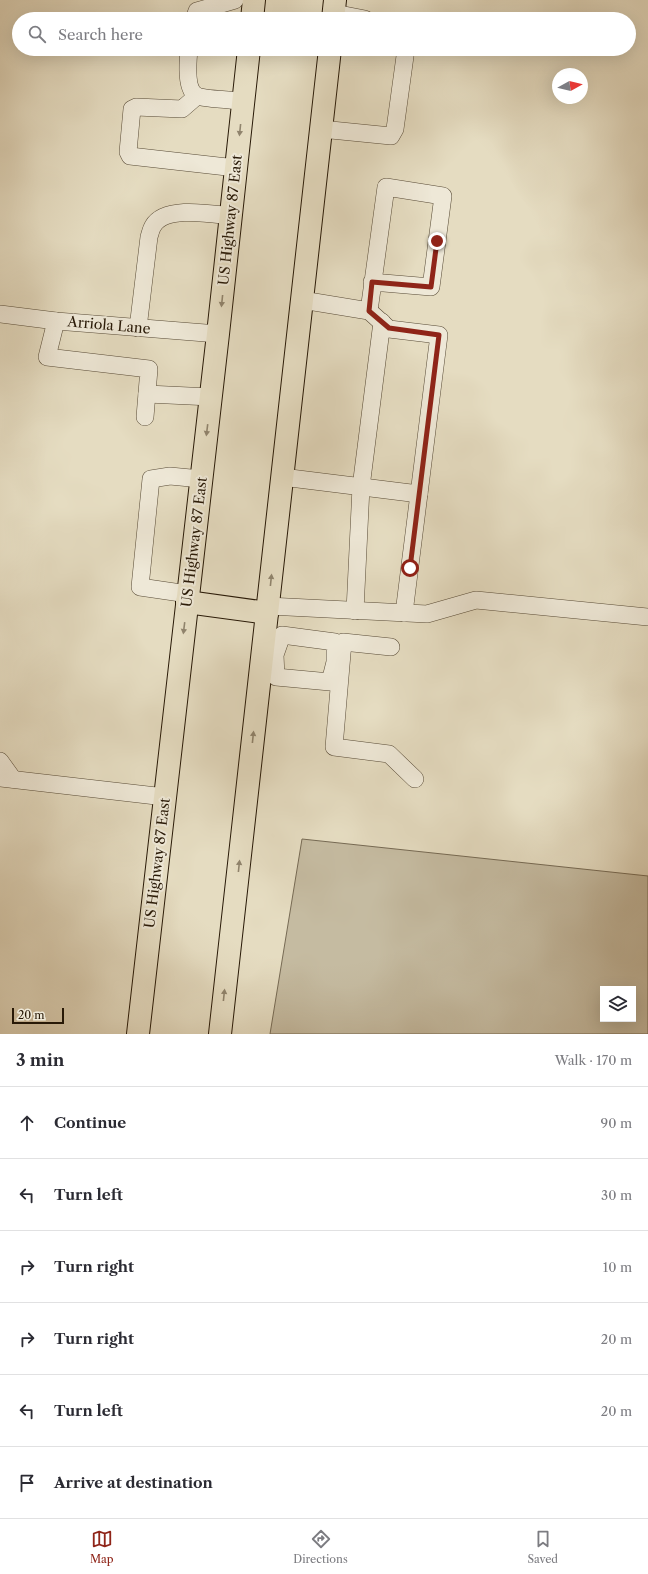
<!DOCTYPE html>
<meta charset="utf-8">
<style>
:root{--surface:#fff;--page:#f2f2f3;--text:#2b2b33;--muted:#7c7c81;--line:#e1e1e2;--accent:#8f2418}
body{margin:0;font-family:"Libre Caslon Text",serif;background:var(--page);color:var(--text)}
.controls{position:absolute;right:12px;bottom:12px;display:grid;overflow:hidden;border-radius:0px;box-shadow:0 4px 16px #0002}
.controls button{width:36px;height:36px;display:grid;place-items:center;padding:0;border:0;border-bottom:1px solid var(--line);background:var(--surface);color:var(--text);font:20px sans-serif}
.compass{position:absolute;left:552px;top:68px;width:36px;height:36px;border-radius:50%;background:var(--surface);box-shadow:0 4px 16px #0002;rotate:82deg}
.scale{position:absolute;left:12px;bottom:10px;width:52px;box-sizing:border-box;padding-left:4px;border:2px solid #281907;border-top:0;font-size:11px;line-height:14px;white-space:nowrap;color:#281907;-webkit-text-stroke:3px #eee8d7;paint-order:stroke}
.stop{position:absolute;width:12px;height:12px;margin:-9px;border:3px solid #8f2418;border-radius:50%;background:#fff}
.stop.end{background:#8f2418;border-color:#fff;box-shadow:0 1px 4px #0008}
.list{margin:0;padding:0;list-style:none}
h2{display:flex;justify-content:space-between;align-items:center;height:52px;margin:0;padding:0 16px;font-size:17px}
h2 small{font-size:13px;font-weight:400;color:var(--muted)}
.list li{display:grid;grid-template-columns:26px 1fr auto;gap:12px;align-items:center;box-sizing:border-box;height:72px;padding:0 16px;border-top:1px solid var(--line)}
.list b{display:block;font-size:15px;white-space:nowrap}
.list em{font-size:13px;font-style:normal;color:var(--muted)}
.icon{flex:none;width:22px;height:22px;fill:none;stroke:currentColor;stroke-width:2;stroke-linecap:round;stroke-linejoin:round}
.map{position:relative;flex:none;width:648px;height:1034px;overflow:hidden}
.search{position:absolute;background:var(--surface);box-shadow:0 4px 16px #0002;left:12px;right:12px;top:12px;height:44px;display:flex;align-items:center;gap:10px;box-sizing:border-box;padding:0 14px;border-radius:22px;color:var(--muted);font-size:15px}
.sheet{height:484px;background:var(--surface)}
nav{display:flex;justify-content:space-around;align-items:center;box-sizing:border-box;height:56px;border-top:1px solid var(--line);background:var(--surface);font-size:11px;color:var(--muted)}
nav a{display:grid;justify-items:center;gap:2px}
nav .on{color:var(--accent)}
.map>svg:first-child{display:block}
.green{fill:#c5bba1;stroke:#766a54;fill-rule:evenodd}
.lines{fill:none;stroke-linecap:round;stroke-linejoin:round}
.minor-casing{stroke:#574a36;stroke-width:18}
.highway-casing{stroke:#281907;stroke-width:24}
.minor{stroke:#eee8d7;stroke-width:17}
.highway{stroke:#e5dcc1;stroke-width:22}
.oneway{fill:#90846d}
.route{stroke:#8f2418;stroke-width:5}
.labels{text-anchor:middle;stroke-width:4;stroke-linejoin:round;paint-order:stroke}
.street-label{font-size:14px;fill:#281907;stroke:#eee8d7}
</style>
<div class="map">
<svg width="648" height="1034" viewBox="0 0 648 1034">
<rect width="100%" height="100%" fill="#e5dcc1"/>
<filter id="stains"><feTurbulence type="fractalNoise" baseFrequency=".005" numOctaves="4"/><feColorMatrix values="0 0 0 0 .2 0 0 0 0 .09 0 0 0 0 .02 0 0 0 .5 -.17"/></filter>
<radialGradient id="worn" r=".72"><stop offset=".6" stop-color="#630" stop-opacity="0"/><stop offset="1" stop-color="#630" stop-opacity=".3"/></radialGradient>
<path class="green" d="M302,839L648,876V1034H270ZM603,989H633V1019H603Z"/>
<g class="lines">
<g class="minor-casing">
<g id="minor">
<polyline points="334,13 365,19"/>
<polyline points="194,19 197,11 235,0"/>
<path d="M189,49C188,60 185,90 197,96C204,99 233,100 243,101"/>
<polyline points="197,96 182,109 136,107 132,109 128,152 130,156 236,168"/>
<polyline points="321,129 391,136 395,129 406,49"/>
<polyline points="302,300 369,311 389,329 439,335 404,613"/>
<polyline points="369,311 386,187 443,196 431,287 372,282"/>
<polyline points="0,314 56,321 218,334"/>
<polyline points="56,321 47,357 149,369 145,417"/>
<path d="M138,328L149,237C150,234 151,229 153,226C165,205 212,214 231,216"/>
<polyline points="147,394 211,397"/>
<polyline points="282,477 419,494"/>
<polyline points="188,594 140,587 151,479 170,476 201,479"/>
<polyline points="268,606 427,614 476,600 648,617"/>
<polyline points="355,611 361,487 382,322"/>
<polygon points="282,635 335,642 335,662 330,682 276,677 275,655"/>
<polyline points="391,647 343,642 334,747 389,754 415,779"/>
<polyline points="0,761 13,779"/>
<polyline points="0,778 165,797"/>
</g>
</g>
<g class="highway-casing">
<g id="highway">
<polyline points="252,19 254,0"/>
<polyline points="333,19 335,0"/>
<polyline points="187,602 267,613"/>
<polyline points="138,1034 218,334 249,49"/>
<polyline points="220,1034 330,49"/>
</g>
</g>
<use href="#minor" class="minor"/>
<use href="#highway" class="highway"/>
</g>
<defs><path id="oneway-solid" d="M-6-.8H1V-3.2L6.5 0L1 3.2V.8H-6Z"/></defs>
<g class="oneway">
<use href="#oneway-solid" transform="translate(240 130) rotate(96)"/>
<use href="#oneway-solid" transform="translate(222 301) rotate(96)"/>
<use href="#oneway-solid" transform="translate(207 430) rotate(97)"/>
<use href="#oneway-solid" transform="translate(271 580) rotate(-84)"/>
<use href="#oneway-solid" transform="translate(184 628) rotate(97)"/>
<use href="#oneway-solid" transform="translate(253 737) rotate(-84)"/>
<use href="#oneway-solid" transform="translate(239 866) rotate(-84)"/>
<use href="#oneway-solid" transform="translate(224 995) rotate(-84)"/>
</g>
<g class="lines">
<polyline class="route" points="410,568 439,335 389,328 369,311 372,282 431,287 437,241"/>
</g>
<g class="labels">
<g class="street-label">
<text transform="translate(230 220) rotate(-84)" y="5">US Highway 87 East</text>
<text transform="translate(109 325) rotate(5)" y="5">Arriola Lane</text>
<text transform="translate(194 542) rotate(-83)" y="5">US Highway 87 East</text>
<text transform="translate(157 863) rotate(-83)" y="5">US Highway 87 East</text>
</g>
</g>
<rect width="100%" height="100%" filter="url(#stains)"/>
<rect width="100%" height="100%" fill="url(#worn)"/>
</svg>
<div class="controls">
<button><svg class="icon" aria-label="layers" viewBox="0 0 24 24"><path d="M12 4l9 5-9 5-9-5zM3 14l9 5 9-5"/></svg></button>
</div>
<svg class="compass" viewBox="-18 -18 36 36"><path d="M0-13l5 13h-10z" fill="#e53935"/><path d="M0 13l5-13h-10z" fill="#7c7c81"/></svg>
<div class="scale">20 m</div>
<div class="stop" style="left:410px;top:568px"></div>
<div class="stop end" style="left:437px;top:241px"></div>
<div class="search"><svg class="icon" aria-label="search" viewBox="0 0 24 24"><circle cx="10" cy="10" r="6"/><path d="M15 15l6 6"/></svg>Search here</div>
</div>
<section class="sheet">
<h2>3 min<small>Walk · 170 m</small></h2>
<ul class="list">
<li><svg class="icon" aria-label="ahead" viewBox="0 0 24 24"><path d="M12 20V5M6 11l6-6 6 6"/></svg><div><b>Continue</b></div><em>90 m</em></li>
<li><svg class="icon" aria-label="left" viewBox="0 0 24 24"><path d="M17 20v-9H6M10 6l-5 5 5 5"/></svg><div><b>Turn left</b></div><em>30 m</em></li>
<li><svg class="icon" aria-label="right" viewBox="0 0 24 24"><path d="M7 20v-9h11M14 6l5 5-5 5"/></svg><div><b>Turn right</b></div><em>10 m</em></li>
<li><svg class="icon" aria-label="right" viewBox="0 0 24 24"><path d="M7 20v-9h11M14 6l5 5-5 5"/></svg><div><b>Turn right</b></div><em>20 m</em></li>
<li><svg class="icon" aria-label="left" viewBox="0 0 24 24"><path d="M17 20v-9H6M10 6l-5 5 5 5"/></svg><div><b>Turn left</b></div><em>20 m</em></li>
<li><svg class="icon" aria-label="arrive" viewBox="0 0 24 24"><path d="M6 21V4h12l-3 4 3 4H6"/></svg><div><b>Arrive at destination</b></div></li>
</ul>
</section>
<nav>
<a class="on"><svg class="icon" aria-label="map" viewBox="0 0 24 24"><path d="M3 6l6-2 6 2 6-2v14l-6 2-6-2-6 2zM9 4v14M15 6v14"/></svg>Map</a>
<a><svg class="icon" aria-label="directions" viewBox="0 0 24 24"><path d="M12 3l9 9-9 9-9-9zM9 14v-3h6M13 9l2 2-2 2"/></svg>Directions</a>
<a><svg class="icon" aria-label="saved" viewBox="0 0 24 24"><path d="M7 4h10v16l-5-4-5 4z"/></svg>Saved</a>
</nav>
